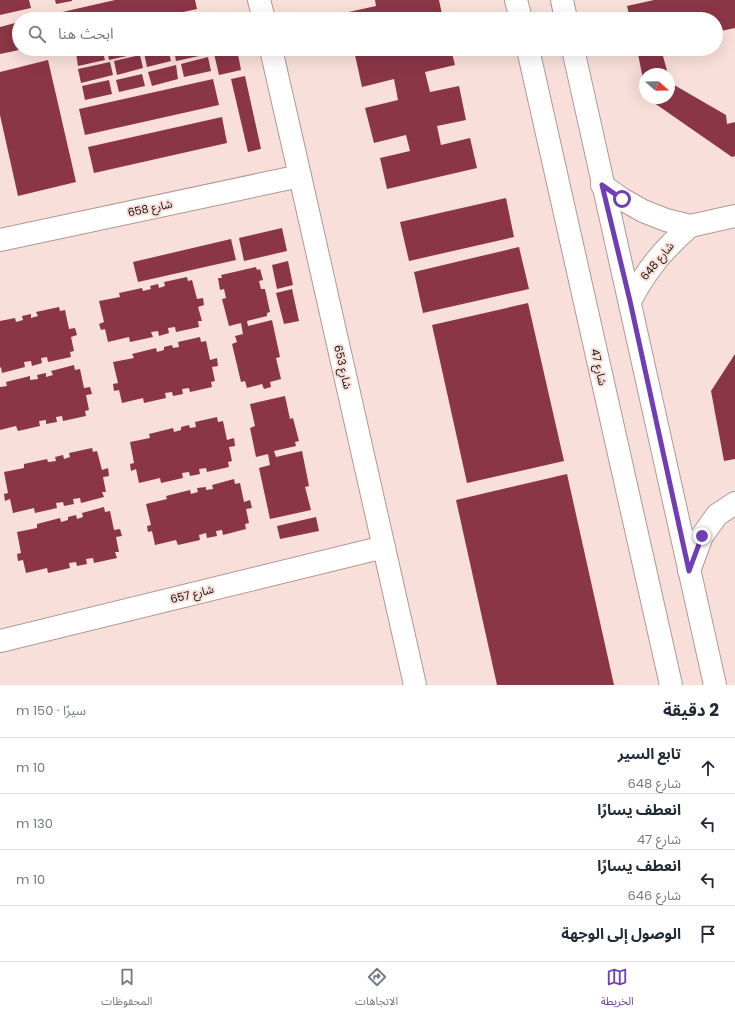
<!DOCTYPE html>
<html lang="ar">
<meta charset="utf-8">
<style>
:root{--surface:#fff;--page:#f6f6f7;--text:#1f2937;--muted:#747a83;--line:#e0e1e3;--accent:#6f3db4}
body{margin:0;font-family:Poppins,"Noto Sans Arabic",sans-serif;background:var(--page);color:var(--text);direction:rtl}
.compass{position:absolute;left:639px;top:68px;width:36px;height:36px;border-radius:50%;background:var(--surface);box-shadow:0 4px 16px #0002;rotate:110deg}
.stop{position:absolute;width:12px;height:12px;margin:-9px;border:3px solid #6f3db4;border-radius:50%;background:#fff}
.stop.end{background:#6f3db4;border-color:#fff;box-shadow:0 1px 4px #0008}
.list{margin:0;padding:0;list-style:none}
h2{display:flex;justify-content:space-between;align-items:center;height:52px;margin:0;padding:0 16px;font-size:17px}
h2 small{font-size:13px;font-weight:400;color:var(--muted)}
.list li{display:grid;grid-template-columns:26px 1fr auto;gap:12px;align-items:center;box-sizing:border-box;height:56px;padding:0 16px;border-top:1px solid var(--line)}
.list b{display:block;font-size:15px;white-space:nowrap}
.list p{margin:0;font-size:13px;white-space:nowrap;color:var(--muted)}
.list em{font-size:13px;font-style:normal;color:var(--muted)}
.icon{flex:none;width:22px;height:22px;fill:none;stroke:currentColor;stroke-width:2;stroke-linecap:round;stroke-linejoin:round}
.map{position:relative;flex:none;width:735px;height:685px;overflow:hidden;direction:ltr}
.search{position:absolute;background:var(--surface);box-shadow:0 4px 16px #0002;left:12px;right:12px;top:12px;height:44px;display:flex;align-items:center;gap:10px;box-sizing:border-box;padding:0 14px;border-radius:22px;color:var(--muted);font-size:15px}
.sheet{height:276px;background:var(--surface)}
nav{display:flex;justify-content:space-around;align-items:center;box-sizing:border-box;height:56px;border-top:1px solid var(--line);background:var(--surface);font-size:11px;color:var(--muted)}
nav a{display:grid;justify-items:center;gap:2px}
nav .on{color:var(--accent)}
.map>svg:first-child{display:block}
.building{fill:#8b3647}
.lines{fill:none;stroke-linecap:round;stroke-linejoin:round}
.minor-casing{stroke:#b19894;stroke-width:24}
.minor{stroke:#fff;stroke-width:22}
.route{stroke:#6f3db4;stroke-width:5}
.labels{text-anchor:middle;stroke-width:4;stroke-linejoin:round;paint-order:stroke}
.street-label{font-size:11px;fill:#160e0c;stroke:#f9dfda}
</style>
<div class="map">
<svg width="735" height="685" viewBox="0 0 735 685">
<rect width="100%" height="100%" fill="#f9dfda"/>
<g class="building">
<polygon points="0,0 29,0 31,8 0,15"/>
<polygon points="55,0 72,0 72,1 56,4"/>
<polygon points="115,0 195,0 197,9 152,19 59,19 58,13"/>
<polygon points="375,0 439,0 443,19 346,19 344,13 376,6"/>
<polygon points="654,0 735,0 735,28 716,32 716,19 630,19 627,6"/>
<polygon points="19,22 19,50 0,54 0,27"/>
<polygon points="94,49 102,49 105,60 78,66 76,53"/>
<polygon points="107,49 154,49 154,50 109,60"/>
<polygon points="163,49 168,49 171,61 147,67 144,53"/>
<polygon points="174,49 203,49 204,55 176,61"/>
<polygon points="213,49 237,49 241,70 219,75"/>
<polygon points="379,49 451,49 455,65 425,72 430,92 459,86 466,120 437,126 441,145 470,138 477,168 387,189 380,158 410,151 406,135 374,143 365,108 398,100 394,79 362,87 355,55"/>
<polygon points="637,49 661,49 668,74 645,74 644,84"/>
<polygon points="140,55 143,68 117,75 114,61"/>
<polygon points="208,57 211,71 184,77 181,64"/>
<polygon points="48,60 76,182 18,196 0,115 0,72"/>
<polygon points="110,62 113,75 81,83 78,69"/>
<polygon points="176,65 178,79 152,86 148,72"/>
<polygon points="142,74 145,86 119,92 116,80"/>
<polygon points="245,76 261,149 248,152 231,79"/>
<polygon points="213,79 219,105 85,135 79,109"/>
<polygon points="109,80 112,94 85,100 82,86"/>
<polygon points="669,82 726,115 727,124 735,122 735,156 732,157 647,98 669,98"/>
<polygon points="222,117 227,143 94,173 88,147"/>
<polygon points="506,198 514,237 409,261 400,222"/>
<polygon points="282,228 287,251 244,261 239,238"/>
<polygon points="231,239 236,260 138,282 133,262"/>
<polygon points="519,247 529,289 423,313 414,272"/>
<polygon points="288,261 293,285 277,289 272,265"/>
<polygon points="256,267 257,270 260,269 263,280 259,281 261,289 265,289 270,312 267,313 267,316 247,321 248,326 272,320 280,357 276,358 281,379 270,382 271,387 264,389 262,384 247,388 245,381 241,382 232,344 237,342 235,336 243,334 241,323 229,326 222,299 226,298 224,289 220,290 218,278 222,278 221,275"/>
<polygon points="187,277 188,281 192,280 197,299 203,298 204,305 198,307 202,321 198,321 199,327 176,332 175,327 168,328 169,333 159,336 158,331 151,332 153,337 130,342 129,337 108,342 105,329 101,330 99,324 104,322 99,301 120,297 119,293 142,288 143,291 151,289 150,286 158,284 159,288 165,286 164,282"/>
<polygon points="292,289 299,321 284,324 276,293"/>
<polygon points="528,303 564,461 467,483 432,325"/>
<polygon points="59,307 60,311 65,310 69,329 75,328 77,335 71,337 74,351 70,352 71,357 48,362 47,357 41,358 42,363 32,366 31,361 24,362 25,367 2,373 1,367 0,368 0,321 15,318 16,322 23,320 22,316 31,314 31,318 38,316 36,312"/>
<polygon points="200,337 201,342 206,341 210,360 217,358 218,366 212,367 215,381 211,382 212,387 190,392 189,388 182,389 183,394 173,396 172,392 165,393 166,398 144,403 143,398 122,403 119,390 114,391 113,384 118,383 113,362 134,358 132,354 156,348 157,352 164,350 164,347 172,345 173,348 179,347 178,342"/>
<polygon points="735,354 735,459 724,461 711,391"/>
<polygon points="74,365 75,370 80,369 84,388 90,387 92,394 86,395 89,410 85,411 86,416 63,421 62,416 56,417 57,422 46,424 46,420 39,421 40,426 18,431 16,426 0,430 0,387 7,386 6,382 30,376 30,380 38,379 37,375 46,373 46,377 53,375 51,371"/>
<polygon points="285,396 290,419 293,418 299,441 295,442 296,446 274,451 276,457 302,451 309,486 305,487 311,510 270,519 259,468 270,465 268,454 256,457 250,428 255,426 250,404"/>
<polygon points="217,417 218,422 223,421 227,440 234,438 235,446 229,447 232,461 228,462 229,467 207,472 206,468 199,469 200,474 190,476 189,472 182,473 183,478 161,483 160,478 139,483 136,469 131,471 130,464 134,463 130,442 150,438 149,434 173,428 174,432 181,430 181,427 189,425 190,428 196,427 195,422"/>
<polygon points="92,448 93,452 97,451 102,470 108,468 109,476 103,477 106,492 102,492 104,497 81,503 80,498 73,499 74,504 64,506 63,502 56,503 57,508 35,513 34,508 13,513 10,499 5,501 4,494 8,493 4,472 24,468 24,464 47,459 48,462 56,461 55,457 63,455 64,459 70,457 69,453"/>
<polygon points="567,474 614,685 497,685 456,500"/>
<polygon points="234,479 235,484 240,483 244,502 250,500 252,508 246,509 249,523 245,524 246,529 223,535 222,530 216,531 217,536 207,538 206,533 199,535 200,540 178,545 176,540 155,545 152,531 148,532 147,526 151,525 146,504 167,499 166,496 190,490 191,494 198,492 197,488 206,487 206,490 213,489 212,485"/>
<polygon points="104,507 105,512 110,511 114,530 120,529 122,536 116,537 119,552 115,552 117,558 94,563 93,558 86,559 87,564 77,566 76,562 69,563 70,568 48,573 47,568 26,573 23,560 18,561 17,554 21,553 17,532 37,528 37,524 60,518 61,522 68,520 68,517 76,515 77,519 83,517 82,513"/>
<polygon points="316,517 319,531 280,539 277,526"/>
</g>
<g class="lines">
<g class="minor-casing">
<g id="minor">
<polyline points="259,0 264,19"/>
<polyline points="516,0 521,19"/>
<polyline points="562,0 566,19"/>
<polyline points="271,49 300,176 415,685"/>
<polyline points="528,49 671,685"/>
<polyline points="573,49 715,685"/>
<polyline points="602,185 622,199 643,211 666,220 690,226 735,216"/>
<polyline points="0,240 300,176"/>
<path d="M630,301C647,269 663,250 690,226"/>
<polyline points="689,571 702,536 717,515 735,503"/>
<polyline points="0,641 384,547"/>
</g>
</g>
<use href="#minor" class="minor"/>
</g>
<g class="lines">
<polyline class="route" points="622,199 602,185 630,301 689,571 702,536"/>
</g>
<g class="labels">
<g class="street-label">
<text transform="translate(150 208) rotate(-12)" y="4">شارع 658</text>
<text transform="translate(657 261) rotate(-51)" y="4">شارع 648</text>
<text transform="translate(343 367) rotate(77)" y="4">شارع 653</text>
<text transform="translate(599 367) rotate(77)" y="4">شارع 47</text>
<text transform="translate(192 594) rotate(-14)" y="4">شارع 657</text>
</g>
</g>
</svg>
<svg class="compass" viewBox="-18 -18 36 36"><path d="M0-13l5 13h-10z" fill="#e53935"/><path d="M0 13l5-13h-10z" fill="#747a83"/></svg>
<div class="stop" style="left:622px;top:199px"></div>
<div class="stop end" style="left:702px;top:536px"></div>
<div class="search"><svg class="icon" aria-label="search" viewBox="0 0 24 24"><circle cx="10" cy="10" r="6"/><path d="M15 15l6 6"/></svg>ابحث هنا</div>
</div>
<section class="sheet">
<h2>2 دقيقة<small>سيرًا · 150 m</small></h2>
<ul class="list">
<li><svg class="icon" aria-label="ahead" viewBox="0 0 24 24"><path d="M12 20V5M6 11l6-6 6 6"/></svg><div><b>تابع السير</b><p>شارع 648</p></div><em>10 m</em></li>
<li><svg class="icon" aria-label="left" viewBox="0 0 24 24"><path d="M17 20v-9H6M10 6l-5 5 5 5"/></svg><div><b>انعطف يسارًا</b><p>شارع 47</p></div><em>130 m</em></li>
<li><svg class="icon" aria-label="left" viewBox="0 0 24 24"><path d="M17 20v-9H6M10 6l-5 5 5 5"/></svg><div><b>انعطف يسارًا</b><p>شارع 646</p></div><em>10 m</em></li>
<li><svg class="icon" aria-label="arrive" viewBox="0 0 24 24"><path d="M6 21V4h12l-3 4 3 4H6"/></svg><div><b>الوصول إلى الوجهة</b></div></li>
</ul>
</section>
<nav>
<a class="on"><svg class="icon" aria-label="map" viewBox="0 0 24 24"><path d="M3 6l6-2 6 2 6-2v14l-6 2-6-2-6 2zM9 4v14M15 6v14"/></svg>الخريطة</a>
<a><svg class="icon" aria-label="directions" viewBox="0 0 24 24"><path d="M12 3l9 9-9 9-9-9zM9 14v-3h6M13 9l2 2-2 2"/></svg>الاتجاهات</a>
<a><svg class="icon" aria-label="saved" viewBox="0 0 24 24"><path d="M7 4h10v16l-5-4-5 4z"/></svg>المحفوظات</a>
</nav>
